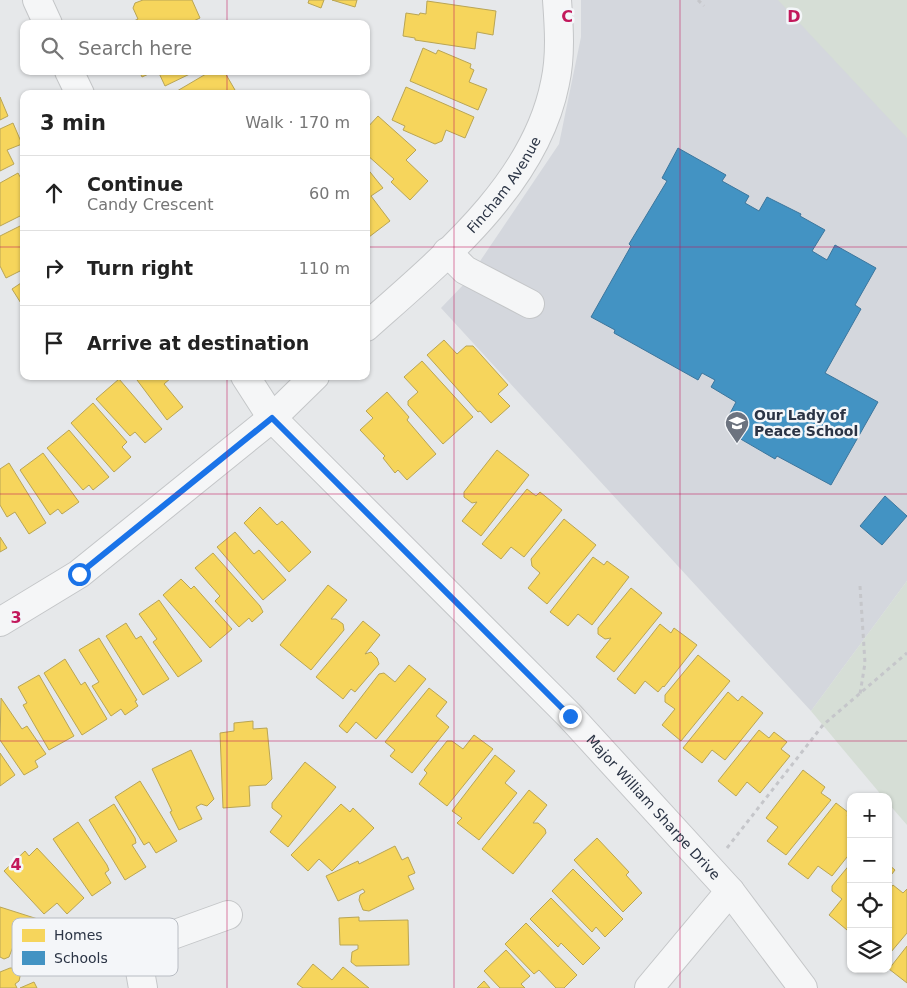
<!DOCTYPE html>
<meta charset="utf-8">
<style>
:root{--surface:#fff;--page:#f2f2f2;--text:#222;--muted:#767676;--line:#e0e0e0}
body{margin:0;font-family:"DejaVu Sans",sans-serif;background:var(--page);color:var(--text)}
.controls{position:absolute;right:15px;bottom:15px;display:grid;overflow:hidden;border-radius:10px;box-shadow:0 1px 4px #0004}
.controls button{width:45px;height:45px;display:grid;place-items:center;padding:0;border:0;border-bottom:1px solid var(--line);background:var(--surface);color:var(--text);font:25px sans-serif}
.stop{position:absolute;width:15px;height:15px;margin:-11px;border:4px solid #1a73e8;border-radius:50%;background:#fff}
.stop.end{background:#1a73e8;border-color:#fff;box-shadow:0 1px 5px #0008}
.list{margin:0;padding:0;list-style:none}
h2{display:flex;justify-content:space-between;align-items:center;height:65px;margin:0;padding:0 20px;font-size:21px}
h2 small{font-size:16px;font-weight:400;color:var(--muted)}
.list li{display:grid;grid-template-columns:32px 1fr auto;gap:15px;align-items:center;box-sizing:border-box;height:75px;padding:0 20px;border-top:1px solid var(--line)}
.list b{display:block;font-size:19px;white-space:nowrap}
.list p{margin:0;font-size:16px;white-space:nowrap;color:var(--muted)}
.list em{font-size:16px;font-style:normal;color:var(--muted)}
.icon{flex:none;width:28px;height:28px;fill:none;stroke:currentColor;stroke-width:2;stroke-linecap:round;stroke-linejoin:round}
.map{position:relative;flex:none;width:907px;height:988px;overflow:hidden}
.search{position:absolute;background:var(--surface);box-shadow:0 1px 4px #0004;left:20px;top:20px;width:350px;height:55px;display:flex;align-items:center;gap:12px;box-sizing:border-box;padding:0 18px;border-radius:10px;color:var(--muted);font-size:19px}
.panel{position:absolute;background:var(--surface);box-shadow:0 1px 4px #0004;left:20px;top:90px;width:350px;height:290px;border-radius:10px}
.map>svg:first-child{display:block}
.built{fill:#d4d7dd}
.green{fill:#d6ded6}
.homes{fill:#f6d55c;stroke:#b9a555}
.schools{fill:#4393c3;stroke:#3c769d}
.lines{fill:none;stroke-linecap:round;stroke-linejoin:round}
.minor-casing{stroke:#c4c6c8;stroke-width:30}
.path{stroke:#c5c6ca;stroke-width:3;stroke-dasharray:4 4;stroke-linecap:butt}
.minor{stroke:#f5f6f7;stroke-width:28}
.route{stroke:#1a73e8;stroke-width:6}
.grid{fill:none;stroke:#c2185b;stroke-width:1;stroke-opacity:0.55}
.labels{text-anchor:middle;stroke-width:5;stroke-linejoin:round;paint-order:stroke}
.street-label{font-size:14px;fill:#2b3445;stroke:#f4f6f9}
.poi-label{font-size:14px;font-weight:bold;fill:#2b3445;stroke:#f4f6f9;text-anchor:start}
.key{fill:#f4f6f9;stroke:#b8bcc3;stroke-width:1}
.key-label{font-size:14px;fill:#2b3445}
.grid-label{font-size:16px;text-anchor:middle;font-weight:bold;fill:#c2185b;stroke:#f4f6f9;stroke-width:5;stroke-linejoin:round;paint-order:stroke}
</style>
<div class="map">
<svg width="907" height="988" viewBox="0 0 907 988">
<rect width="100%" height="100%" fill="#e6e8ea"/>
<polygon class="built" points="581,0 907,0 907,581 811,711 441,308 466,282 559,144 581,37"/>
<g class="green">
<polygon points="778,0 907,0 907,138"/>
<polygon points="907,581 907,825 888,803 888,797 883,797 811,711"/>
</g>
<g class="homes">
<polygon points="143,0 192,0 200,18 187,24 128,24 138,19 133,8 135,3"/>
<polygon points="309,0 324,0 321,8 308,3"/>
<polygon points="332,0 357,0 355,7"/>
<polygon points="427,1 496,11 493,35 477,32 475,49 415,40 415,38 403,36 406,13 419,15 420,13 426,14"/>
<polygon points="423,48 436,54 438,50 471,64 470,68 474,70 469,82 487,89 478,110 410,81"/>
<polygon points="139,71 155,71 142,77"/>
<polygon points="158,71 196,71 165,86"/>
<polygon points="211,71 224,71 235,90 230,94 172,94"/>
<polygon points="406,87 474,117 465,138 446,130 442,141 435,144 403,130 405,126 392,120"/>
<polygon points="0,97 8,116 0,120"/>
<polygon points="378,116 416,150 406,160 428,181 410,200 391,182 394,179 366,154 366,129"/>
<polygon points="13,123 22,144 7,150 14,164 0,171 0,129"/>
<polygon points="366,167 383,188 371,196 390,221 369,237 366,234"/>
<polygon points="18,173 24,184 24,214 0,226 0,183"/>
<polygon points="24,224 24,269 6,278 0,266 0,236"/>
<polygon points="24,281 24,308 12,289"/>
<polygon points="444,340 457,354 466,346 473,346 508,385 498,394 510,406 491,423 480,411 478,412 427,355"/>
<polygon points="422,361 473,417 443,444 408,405 408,401 418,392 404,377"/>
<polygon points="134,376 170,376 171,378 164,384 183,407 167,420"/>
<polygon points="119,379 162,429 145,443 135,432 130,436 96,399"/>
<polygon points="387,392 409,417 407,420 436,454 407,480 398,470 395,473 383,458 385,456 360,430 373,418 366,411"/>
<polygon points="93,403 127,442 122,447 131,457 114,472 71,423"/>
<polygon points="69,430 109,477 93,490 89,485 83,490 47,448"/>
<polygon points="497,450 529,475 481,536 462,521 477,502 472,503 464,497 464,492"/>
<polygon points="43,453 79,502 62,514 58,509 50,515 20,470"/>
<polygon points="9,463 46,523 29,534 15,512 7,517 0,505 0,469"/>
<polygon points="527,489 536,496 540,492 562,510 524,557 511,547 501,559 482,544"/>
<polygon points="260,507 277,525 282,521 311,552 289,572 244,523"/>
<polygon points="564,519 596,545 547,604 528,588 540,573 532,566 531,559"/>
<polygon points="235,532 254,554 259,550 286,580 263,600 217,547"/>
<polygon points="0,537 7,548 0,552"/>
<polygon points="213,553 260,606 263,612 252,622 249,618 239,627 215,601 220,596 195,568"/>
<polygon points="593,557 604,565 607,561 629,577 592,625 578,614 568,626 550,612"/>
<polygon points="181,579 191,589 194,586 232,629 210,648 163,595"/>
<polygon points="328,585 347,600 331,619 336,619 343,624 344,630 311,670 280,645"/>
<polygon points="631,588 662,613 614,672 596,657 611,638 605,639 598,634 598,628"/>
<polygon points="159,600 202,661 178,677 153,642 157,639 139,614"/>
<polygon points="363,621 380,635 365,654 371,652 377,658 379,664 355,692 351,689 343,699 316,677"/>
<polygon points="126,623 136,639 141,636 169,679 143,695 106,636"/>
<polygon points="660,624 671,633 674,628 697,645 664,687 663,686 658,692 645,681 635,694 617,679"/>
<polygon points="99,638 137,700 135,701 138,706 125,715 121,709 111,716 92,686 99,682 79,650"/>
<polygon points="698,655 730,681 681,741 662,725 675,709 665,702 665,695"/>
<polygon points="65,659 81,685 85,682 107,719 82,735 44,673"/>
<polygon points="409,665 426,679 376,739 356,722 347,733 339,726 379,674 384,673 395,682"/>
<polygon points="39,675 74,736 49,750 23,705 27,703 18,687"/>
<polygon points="429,688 447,702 436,716 449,727 412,773 390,756 395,750 385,742"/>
<polygon points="728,692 738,701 742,696 763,713 725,760 712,750 702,763 683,748"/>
<polygon points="1,698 22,729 27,726 46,754 35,761 38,767 24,775 0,740"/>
<polygon points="253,721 253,729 267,728 272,779 266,785 249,786 250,806 223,808 220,733 234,731 234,723"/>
<polygon points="759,730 769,738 774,732 787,742 781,749 790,756 760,793 747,782 736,796 718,781"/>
<polygon points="474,735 493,749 447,806 419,784 427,773 424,770 447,741 452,741 463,749"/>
<polygon points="191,750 214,799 207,806 201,804 196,807 202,819 179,830 170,812 172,811 152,769"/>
<polygon points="0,753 15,775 0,786"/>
<polygon points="495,755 515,771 505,783 517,793 479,840 457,823 462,818 452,811"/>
<polygon points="305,762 336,787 288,847 270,832 282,816 272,808 272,803"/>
<polygon points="803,770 825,787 821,793 831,800 786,855 767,841 778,827 766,818"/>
<polygon points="140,781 177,841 156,853 149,842 144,845 115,797"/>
<polygon points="529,790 547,805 533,823 538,823 545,829 546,833 513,874 482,849"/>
<polygon points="836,803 849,813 847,816 851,819 851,852 832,876 818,866 808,879 788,864"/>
<polygon points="114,804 135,838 136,843 132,845 146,867 125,880 89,820"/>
<polygon points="341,804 350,812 353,808 374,828 332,871 319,859 308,871 291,855"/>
<polygon points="78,822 107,865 109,870 105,873 111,883 92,896 53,839"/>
<polygon points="597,838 629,872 626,875 642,893 623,912 574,860"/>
<polygon points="395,846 402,860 408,857 415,873 408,876 414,889 369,911 363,910 359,900 360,895 365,892 363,889 338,901 326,876 358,861 359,864"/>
<polygon points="37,848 84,898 67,914 57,903 44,914 4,871 25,851 29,856"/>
<polygon points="851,863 851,926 847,930 829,915 842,899 832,891 832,886"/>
<polygon points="888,864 895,870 888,879"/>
<polygon points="573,869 623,919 605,937 596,927 592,932 552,891"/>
<polygon points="893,885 903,893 907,889 907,933 891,952 888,950 888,891"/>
<polygon points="551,898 600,948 583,965 561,943 558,947 530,919"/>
<polygon points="0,907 44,921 35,946 16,939 9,957 4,959 0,957"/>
<polygon points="359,917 359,921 408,920 409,965 356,966 351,962 352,952 358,949 358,945 340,945 339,918"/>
<polygon points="526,923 577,975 564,988 556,988 539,970 534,974 505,944"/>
<polygon points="907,946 907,983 889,969"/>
<polygon points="506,950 530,976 521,984 525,988 500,988 484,971"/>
<polygon points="313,964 332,980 343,967 369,988 303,988 297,984"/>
<polygon points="10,968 17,968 21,972 19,981 15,984 17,988 0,988 0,972"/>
<polygon points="484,981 490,988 477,988"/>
<polygon points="34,982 37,988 20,988"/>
</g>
<g class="schools">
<polygon points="678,148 726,175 722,181 749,196 745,203 759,211 767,197 801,214 800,216 825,230 812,251 827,260 835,245 876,268 855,305 861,309 825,373 878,402 831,485 777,456 775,459 732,434 737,425 727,419 736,402 711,387 715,380 702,373 698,380 614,333 615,330 591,317 631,246 629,244 667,181 662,178"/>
<polygon points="885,496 907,516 882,545 860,526"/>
</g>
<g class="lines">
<g class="minor-casing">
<g id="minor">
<polyline points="37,0 48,24"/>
<polyline points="69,71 80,94"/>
<polyline points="447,252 465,270 530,304"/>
<path id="s1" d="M366,327C440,261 535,185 555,83C561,56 559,27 557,0"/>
<path id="s2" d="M245,376L272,418L570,716L730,891L803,988"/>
<polyline points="0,622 79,574 272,418 315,376"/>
<polyline points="143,988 140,971 142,946 228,915"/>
<polyline points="649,988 730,891"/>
</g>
</g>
<g class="path">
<polyline points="698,0 704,6"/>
<polyline points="860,586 865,663 860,694"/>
<polyline points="727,848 823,725 907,653"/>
</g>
<use href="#minor" class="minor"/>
</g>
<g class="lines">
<polyline class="route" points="79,574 272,418 570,716"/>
</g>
<path class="grid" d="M227,0V24M454,0V988M680,0V988M227,71V94M0,247H24M366,247H907M227,376V988M0,494H907M0,741H907"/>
<defs>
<g id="school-pin" transform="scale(1.25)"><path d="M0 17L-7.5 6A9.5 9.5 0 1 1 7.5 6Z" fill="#6c737f" stroke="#f4f6f9"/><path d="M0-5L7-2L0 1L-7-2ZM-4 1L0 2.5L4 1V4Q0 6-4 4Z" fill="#fff"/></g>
</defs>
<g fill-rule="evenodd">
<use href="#school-pin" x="737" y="423"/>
</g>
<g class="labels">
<g class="street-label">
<text dy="5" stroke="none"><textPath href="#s1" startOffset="199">Fincham Avenue</textPath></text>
<text dy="5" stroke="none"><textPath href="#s2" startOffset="595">Major William Sharpe Drive</textPath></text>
</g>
<g class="poi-label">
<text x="754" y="420">Our Lady of<tspan x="754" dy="16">Peace School</tspan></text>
</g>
</g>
<rect x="12" y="918" width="166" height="58" rx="8" class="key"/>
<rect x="22" y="929" width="23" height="13" fill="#f6d55c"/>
<rect x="22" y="951" width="23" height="14" fill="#4393c3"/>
<g class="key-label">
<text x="54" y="940">Homes</text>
<text x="54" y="963">Schools</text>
</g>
<g class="grid-label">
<text x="567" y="22">C</text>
<text x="794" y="22">D</text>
<text x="16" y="623">3</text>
<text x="16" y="870">4</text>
</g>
</svg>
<div class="controls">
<button>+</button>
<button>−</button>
<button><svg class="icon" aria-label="locate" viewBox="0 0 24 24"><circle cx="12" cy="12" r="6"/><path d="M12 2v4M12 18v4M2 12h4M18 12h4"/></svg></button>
<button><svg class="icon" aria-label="layers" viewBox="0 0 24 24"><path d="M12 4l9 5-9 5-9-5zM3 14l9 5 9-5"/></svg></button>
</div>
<div class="stop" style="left:79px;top:574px"></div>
<div class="stop end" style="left:570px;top:716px"></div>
<div class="search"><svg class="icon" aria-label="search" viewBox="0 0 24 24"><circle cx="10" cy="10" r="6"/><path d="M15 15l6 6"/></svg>Search here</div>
<section class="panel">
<h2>3 min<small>Walk · 170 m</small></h2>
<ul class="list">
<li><svg class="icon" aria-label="ahead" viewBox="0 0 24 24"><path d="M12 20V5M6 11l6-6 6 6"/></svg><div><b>Continue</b><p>Candy Crescent</p></div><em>60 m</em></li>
<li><svg class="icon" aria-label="right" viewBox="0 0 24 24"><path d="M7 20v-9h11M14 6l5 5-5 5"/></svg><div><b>Turn right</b></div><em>110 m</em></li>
<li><svg class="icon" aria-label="arrive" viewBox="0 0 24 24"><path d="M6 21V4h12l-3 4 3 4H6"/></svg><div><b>Arrive at destination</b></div></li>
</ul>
</section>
</div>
